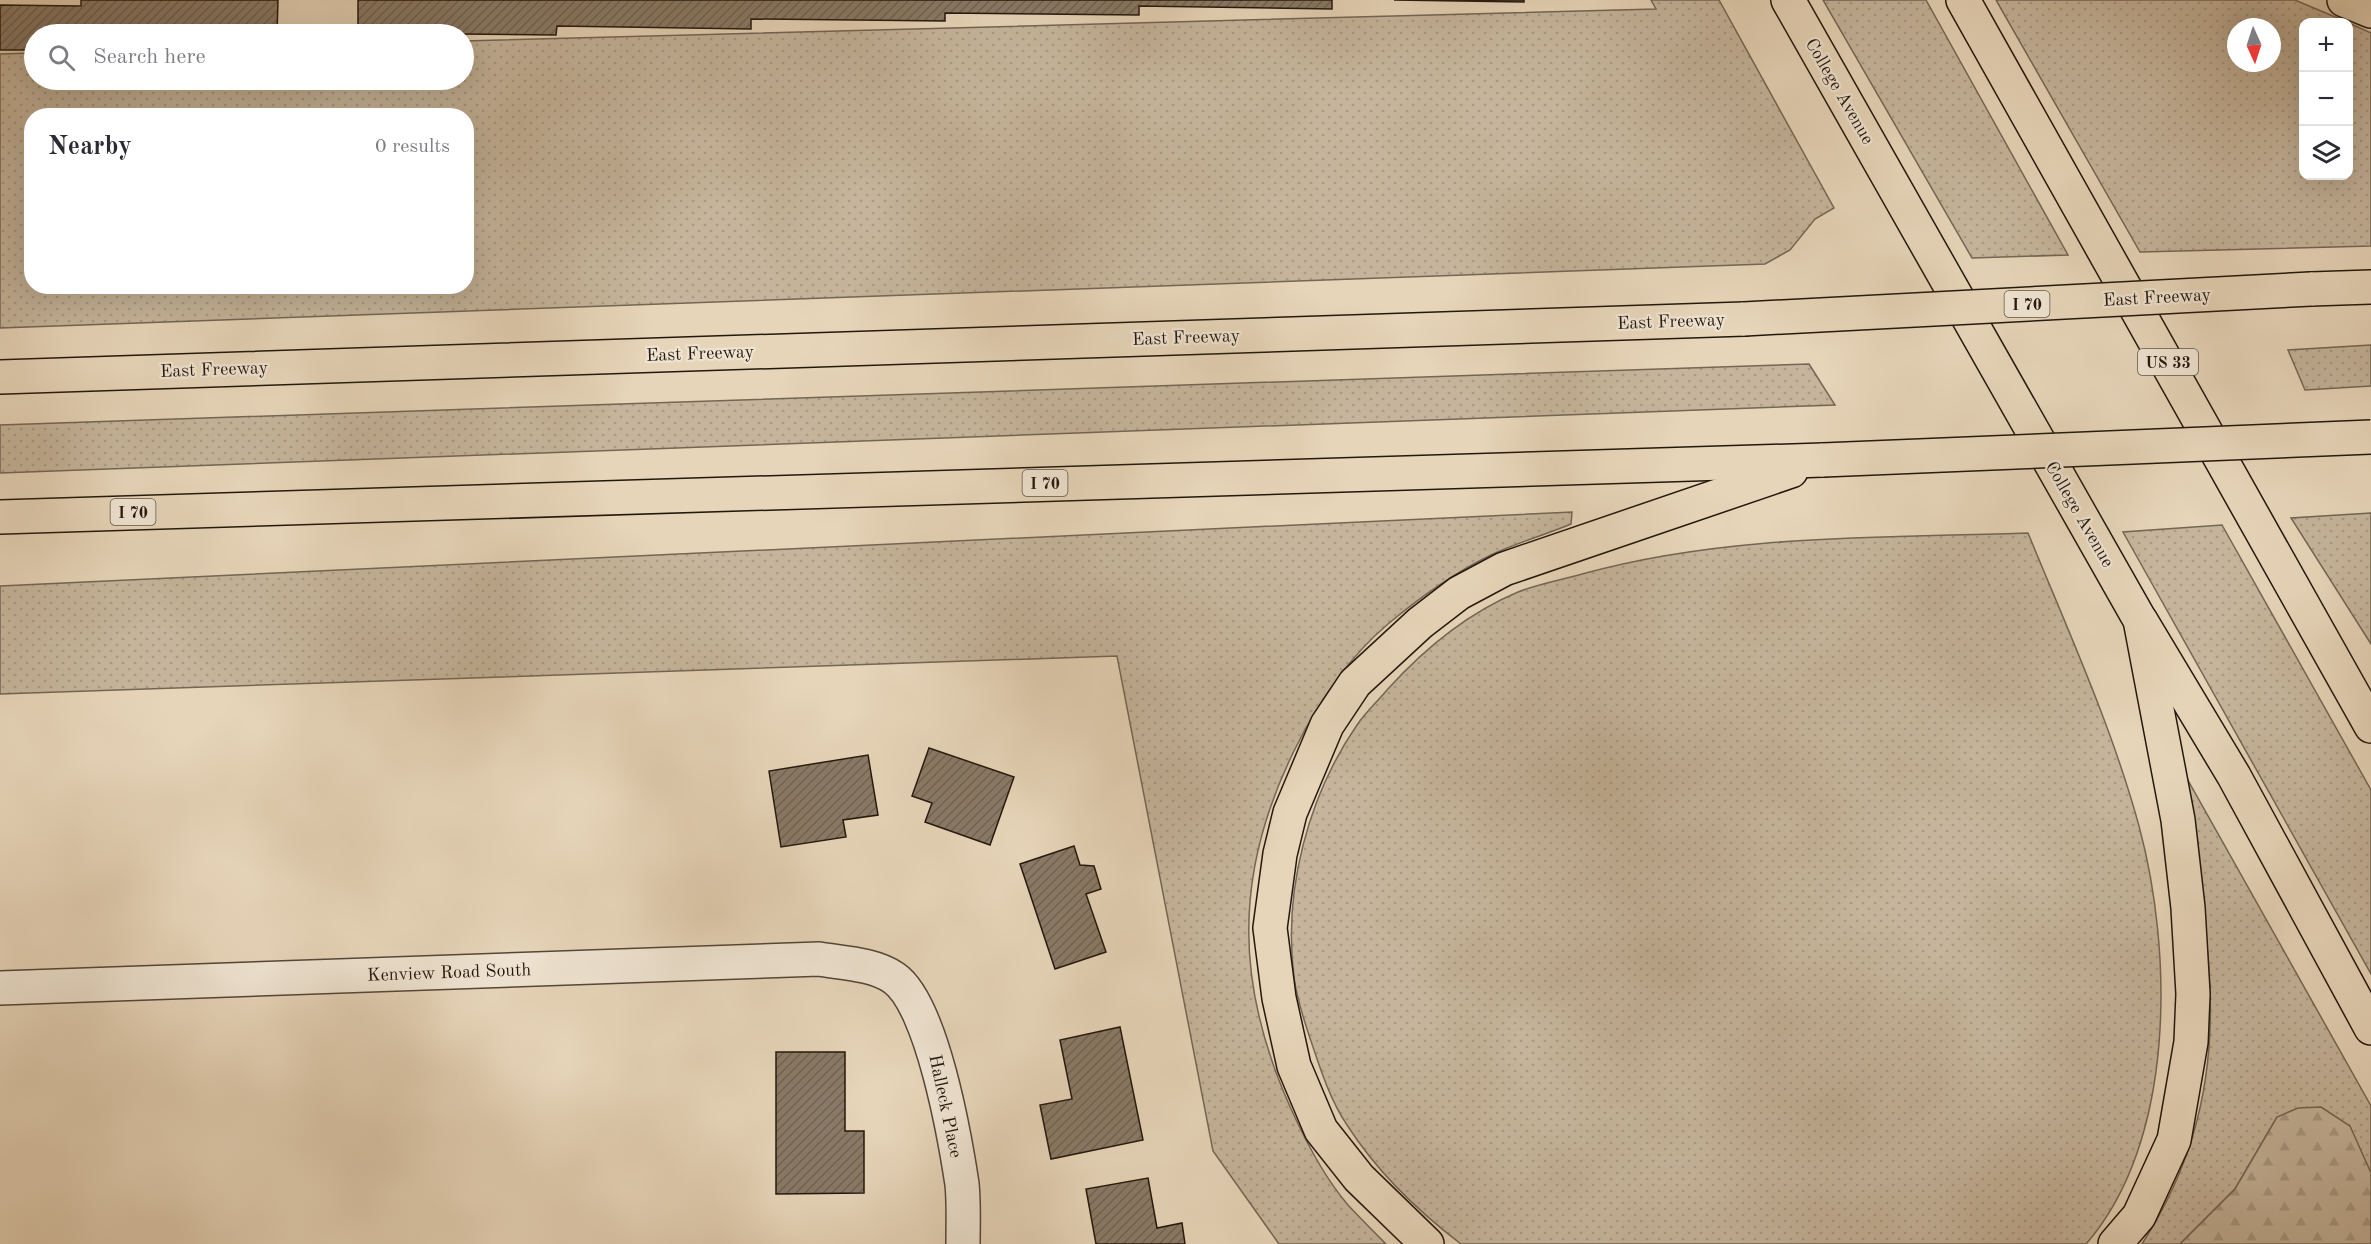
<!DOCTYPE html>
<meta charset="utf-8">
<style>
:root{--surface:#fff;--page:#f2f2f3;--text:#2b2b33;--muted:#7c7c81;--line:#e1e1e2}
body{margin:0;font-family:"Old Standard TT",serif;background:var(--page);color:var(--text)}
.controls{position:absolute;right:18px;top:18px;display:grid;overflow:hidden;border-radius:12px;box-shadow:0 6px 24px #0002}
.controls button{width:54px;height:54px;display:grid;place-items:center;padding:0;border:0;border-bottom:2px solid var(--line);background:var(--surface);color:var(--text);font:30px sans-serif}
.compass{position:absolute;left:2227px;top:18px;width:54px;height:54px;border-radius:50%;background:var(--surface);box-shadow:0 6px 24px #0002;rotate:177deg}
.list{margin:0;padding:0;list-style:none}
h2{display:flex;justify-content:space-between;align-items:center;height:78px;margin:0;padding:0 24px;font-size:26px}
h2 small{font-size:20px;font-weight:400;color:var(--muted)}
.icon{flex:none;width:33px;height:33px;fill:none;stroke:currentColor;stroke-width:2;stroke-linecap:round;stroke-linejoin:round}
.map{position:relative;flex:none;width:2371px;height:1244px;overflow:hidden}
.search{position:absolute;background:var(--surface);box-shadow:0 6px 24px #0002;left:24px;top:24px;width:450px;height:66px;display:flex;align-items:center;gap:15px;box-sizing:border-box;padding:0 21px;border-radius:33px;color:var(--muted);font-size:22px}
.panel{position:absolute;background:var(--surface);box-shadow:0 6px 24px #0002;left:24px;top:108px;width:450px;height:186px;border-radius:24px}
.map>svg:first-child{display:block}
.grass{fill:url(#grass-dots);stroke:#756655;stroke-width:1.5;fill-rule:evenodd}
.forest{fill:url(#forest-firs);stroke:#756655;stroke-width:1.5}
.building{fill:url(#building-hatch);stroke:#24170e;stroke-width:1.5}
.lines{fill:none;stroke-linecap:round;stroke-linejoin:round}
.minor-casing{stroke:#554639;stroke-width:36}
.major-casing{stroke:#24170e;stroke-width:36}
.highway-casing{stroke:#24170e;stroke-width:36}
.minor{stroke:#efe4d2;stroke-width:33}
.major{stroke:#e7d5b9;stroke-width:33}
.highway{stroke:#e7d5b9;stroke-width:33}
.highway-bridge-casing{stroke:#24170e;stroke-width:36;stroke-linecap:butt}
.highway-bridge{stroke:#e7d5b9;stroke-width:33}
.labels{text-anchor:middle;stroke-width:4.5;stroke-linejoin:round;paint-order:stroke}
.shield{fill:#efe4d2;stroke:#615449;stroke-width:1.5}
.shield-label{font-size:16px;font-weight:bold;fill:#24170e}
.street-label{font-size:18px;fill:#24170e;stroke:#efe4d2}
</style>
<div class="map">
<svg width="2371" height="1244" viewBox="0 0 2371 1244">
<defs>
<pattern id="grass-dots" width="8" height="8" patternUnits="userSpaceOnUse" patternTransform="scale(1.5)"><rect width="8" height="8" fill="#c6b59c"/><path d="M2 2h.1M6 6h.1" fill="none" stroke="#aa9b85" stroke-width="1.8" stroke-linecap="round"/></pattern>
<pattern id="forest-firs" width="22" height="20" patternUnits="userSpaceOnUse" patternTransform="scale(1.5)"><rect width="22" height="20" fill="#c6b59c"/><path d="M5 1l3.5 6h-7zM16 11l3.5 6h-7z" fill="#aa9b85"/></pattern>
<pattern id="building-hatch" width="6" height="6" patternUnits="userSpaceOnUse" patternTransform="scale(1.5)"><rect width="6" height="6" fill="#897a67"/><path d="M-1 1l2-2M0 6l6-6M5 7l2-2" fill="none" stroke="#706353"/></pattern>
</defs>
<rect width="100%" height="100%" fill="#e7d5b9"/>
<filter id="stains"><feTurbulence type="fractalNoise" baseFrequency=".00333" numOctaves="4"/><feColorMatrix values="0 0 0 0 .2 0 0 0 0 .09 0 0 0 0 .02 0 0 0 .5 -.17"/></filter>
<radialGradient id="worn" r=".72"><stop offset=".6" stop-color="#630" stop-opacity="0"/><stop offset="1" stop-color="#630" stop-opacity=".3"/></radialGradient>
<g class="grass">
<path d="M1651,0H1719L1834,208L1815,219L1790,250L1765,264L0,328V54L34,53V80H464V41L1656,9ZM32,116H466V286H32Z"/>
<polygon points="1823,0 1926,0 2068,255 1972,258"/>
<path d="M1996,0H2295L2347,22H2304V176H2348L2349,23L2371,33V246L2140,252ZM2236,27H2272V63H2236Z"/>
<polygon points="2371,345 2371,386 2305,390 2288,350"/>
<polygon points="1809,364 1835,405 0,473 0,425"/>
<path d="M1572,512L1571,524C1545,535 1516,543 1491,555C1454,573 1419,598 1388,624C1348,658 1317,704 1294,751C1233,875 1235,986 1292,1111C1307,1144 1324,1177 1348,1205C1360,1218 1373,1231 1386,1244H1279L1213,1151L1117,656L0,694V586Z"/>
<polygon points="2371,513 2371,644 2291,518"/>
<polygon points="2222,525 2371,790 2371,974 2123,532"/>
<path d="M2028,533C2067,628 2112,727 2139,826C2173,952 2176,1141 2086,1244H1461C1419,1212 1376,1170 1347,1125C1331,1101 1322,1074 1313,1047C1305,1024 1297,1000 1294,977C1283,891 1308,796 1357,725C1365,713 1377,702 1387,690C1423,650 1468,613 1518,592C1538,584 1561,580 1582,574C1726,534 1879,538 2028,533Z"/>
<path d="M2176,759L2371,1106V1173L2349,1126L2277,1117L2235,1189L2180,1244H2142C2246,1083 2209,934 2176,759Z"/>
</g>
<polygon class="forest" points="2321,1107 2350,1126 2371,1173 2371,1244 2180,1244 2235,1189 2277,1117 2298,1108"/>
<g class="building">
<polygon points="81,0 278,0 277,34 34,34 34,50 0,50 0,5 81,6"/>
<polygon points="358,0 1332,0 1332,9 1139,6 1139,15 945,13 945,21 751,19 751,29 557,26 556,35 358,33"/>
<polygon points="1394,0 1524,0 1524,2"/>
<polygon points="929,748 1014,777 990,845 925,822 932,803 912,796"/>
<polygon points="868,755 878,815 843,820 846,837 781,847 769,771"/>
<polygon points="1074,846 1080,865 1094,866 1101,889 1086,894 1106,952 1055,969 1020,864"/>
<polygon points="1120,1027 1143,1140 1051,1159 1040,1105 1072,1099 1060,1040"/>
<polygon points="776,1052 845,1052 845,1131 864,1131 864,1193 776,1194"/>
<polygon points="1148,1178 1157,1228 1182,1223 1185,1244 1096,1244 1086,1189"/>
</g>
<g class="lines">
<g class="minor-casing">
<path id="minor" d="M0,988L819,959C843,963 874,964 894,978C932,1004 955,1138 962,1184C964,1204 963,1225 963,1244"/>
</g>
<g class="major-casing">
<g id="major">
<polyline points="1963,0 2371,726"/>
<polyline points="2141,621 2234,776 2371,1028"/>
</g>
</g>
<g class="highway-casing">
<g id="highway">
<polyline points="1788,0 2140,620 2178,820 2188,908 2193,994 2191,1042 2174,1140 2139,1216 2115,1244"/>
<polyline points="2344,0 2371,11"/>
<polyline points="2311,289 2371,287"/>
<polyline points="0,377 1744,319"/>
<polyline points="0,517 1823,460"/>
<polyline points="1427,1244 1359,1178 1321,1130 1294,1066 1279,998 1270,928 1280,854 1290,813 1327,725 1355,683 1420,623 1459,593 1504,569 1791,471"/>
</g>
</g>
<use href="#minor" class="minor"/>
<use href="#major" class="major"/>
<use href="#highway" class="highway"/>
<g class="highway-bridge-casing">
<g id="highway-bridge">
<polyline points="1744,319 2311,289"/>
<polyline points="1823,460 2371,437"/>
</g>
</g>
<use href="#highway-bridge" class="highway-bridge"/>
</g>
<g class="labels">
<g class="shield">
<rect x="2004.5" y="291" width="45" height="26" rx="4.5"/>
<rect x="2138" y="349" width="60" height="26" rx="4.5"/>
<rect x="1022.5" y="470" width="45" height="26" rx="4.5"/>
<rect x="110.5" y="499" width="45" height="26" rx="4.5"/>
</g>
<g class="shield-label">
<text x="2027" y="310">I 70</text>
<text x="2168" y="368">US 33</text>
<text x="1045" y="489">I 70</text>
<text x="133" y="518">I 70</text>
</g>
<g class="street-label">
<text transform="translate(1840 91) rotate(60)" y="6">College Avenue</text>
<text transform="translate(2157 297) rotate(-3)" y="6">East Freeway</text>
<text transform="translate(1671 321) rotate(-2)" y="6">East Freeway</text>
<text transform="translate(1186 337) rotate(-2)" y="6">East Freeway</text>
<text transform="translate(700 353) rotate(-2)" y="6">East Freeway</text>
<text transform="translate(214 369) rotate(-2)" y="6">East Freeway</text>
<text transform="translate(2080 514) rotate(60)" y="6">College Avenue</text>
<text transform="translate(449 972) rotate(-2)" y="6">Kenview Road South</text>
<text transform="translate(946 1106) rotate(78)" y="6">Halleck Place</text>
</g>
</g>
<rect width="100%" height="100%" filter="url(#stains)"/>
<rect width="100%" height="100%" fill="url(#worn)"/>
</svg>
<div class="controls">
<button>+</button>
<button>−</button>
<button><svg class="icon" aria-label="layers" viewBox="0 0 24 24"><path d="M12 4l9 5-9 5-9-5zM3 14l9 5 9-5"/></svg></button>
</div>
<svg class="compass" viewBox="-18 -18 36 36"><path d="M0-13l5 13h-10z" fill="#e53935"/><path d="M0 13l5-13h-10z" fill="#7c7c81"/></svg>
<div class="search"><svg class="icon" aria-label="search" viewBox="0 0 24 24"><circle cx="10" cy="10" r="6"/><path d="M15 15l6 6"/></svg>Search here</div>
<section class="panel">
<h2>Nearby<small>0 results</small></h2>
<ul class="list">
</ul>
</section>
</div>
